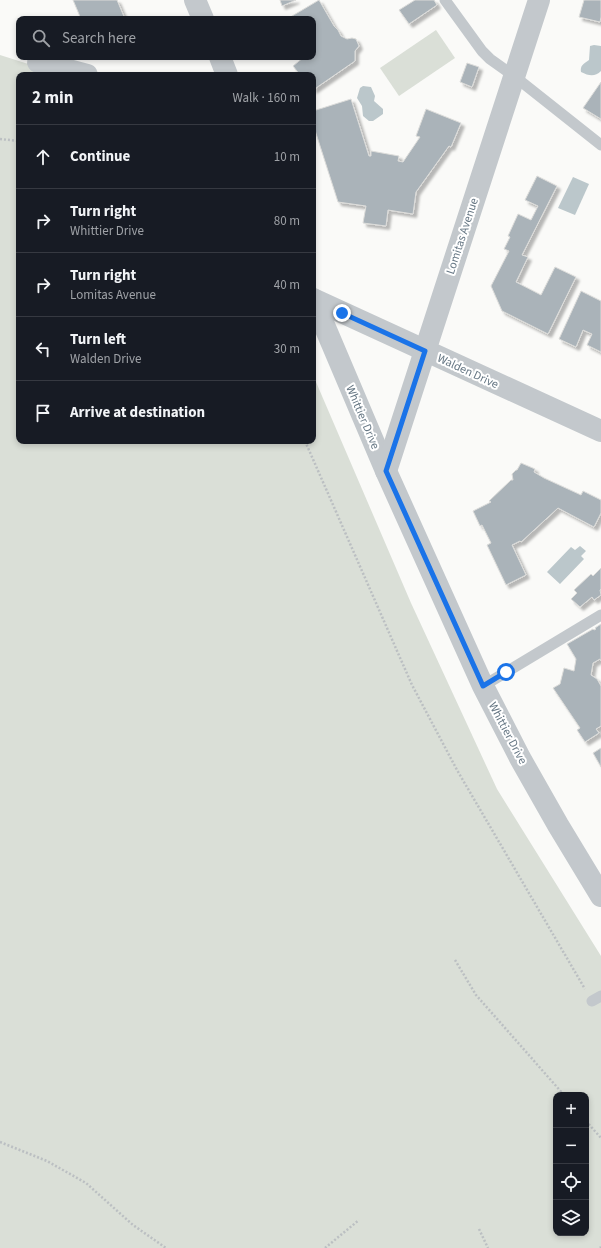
<!DOCTYPE html>
<meta charset="utf-8">
<style>
:root{--surface:#171b24;--page:#20242c;--text:#f1f3f6;--muted:#9ea1a6;--line:#363941}
body{margin:0;font-family:"Source Sans 3",sans-serif;background:var(--page);color:var(--text)}
.controls{position:absolute;right:12px;bottom:12px;display:grid;overflow:hidden;border-radius:8px;box-shadow:0 2px 6px #0003}
.controls button{width:36px;height:36px;display:grid;place-items:center;padding:0;border:0;border-bottom:1px solid var(--line);background:var(--surface);color:var(--text);font:20px sans-serif}
.stop{position:absolute;width:12px;height:12px;margin:-9px;border:3px solid #1a73e8;border-radius:50%;background:#fff}
.stop.end{background:#1a73e8;border-color:#fff;box-shadow:0 1px 4px #0008}
.list{margin:0;padding:0;list-style:none}
h2{display:flex;justify-content:space-between;align-items:center;height:52px;margin:0;padding:0 16px;font-size:17px}
h2 small{font-size:13px;font-weight:400;color:var(--muted)}
.list li{display:grid;grid-template-columns:26px 1fr auto;gap:12px;align-items:center;box-sizing:border-box;height:64px;padding:0 16px;border-top:1px solid var(--line)}
.list b{display:block;font-size:15px;white-space:nowrap}
.list p{margin:0;font-size:13px;white-space:nowrap;color:var(--muted)}
.list em{font-size:13px;font-style:normal;color:var(--muted)}
.icon{flex:none;width:22px;height:22px;fill:none;stroke:currentColor;stroke-width:2;stroke-linecap:round;stroke-linejoin:round}
.map{position:relative;flex:none;width:601px;height:1248px;overflow:hidden}
.search{position:absolute;background:var(--surface);box-shadow:0 2px 6px #0003;left:16px;top:16px;width:300px;height:44px;display:flex;align-items:center;gap:10px;box-sizing:border-box;padding:0 14px;border-radius:8px;color:var(--muted);font-size:15px}
.panel{position:absolute;background:var(--surface);box-shadow:0 2px 6px #0003;left:16px;top:72px;width:300px;height:372px;border-radius:8px}
.map>svg:first-child{display:block}
.green{fill:#dadfd7;fill-rule:evenodd}
.water{fill:#bbc7cb}
.building{fill:#aab3b9;stroke:#dcdcda;filter:url(#shadow)}
.lines{fill:none;stroke-linecap:round;stroke-linejoin:round}
.path{stroke:#bbbfc2;stroke-width:2.5;stroke-dasharray:2 2;stroke-linecap:butt}
.lane{stroke:#c3c8cc;stroke-width:11}
.street{stroke:#c3c8cc;stroke-width:22}
.route{stroke:#1a73e8;stroke-width:5}
.labels{text-anchor:middle;stroke-width:4;stroke-linejoin:round;paint-order:stroke}
.street-label{font-size:12px;fill:#657683;stroke:#fff}
</style>
<div class="map">
<svg width="601" height="1248" viewBox="0 0 601 1248">
<defs>
<filter id="shadow"><feDropShadow dx="3.5" dy="3.5" stdDeviation="1" flood-color="#0004"/></filter>
</defs>
<rect width="100%" height="100%" fill="#fafaf8"/>
<g class="green">
<polygon points="436,30 455,58 399,96 380,68"/>
<path d="M0,55L63,75H19V441H313V375L411,603L497,789L601,956V1248H0ZM556,1095H586V1233H556Z"/>
</g>
<g class="water">
<path d="M594,45L601,46V71C595,77 589,76 581,72C580,66 583,64 589,60L590,46Z"/>
<polygon points="363,86 371,87 375,96 374,101 383,109 383,114 373,121 369,121 363,116 362,106 357,98 360,88"/>
<polygon points="573,177 589,184 575,215 558,208"/>
<polygon points="580,546 586,551 581,556 584,559 560,584 547,572 571,547 575,550"/>
</g>
<g class="building">
<polygon points="73,0 117,0 125,19 81,19"/>
<polygon points="280,0 296,0 282,6"/>
<polygon points="319,0 334,26 338,30 341,36 347,39 352,38 356,39 359,46 355,51 355,61 313,90 313,75 300,75 293,66 304,57 313,57 313,19 287,19"/>
<polygon points="415,0 434,0 437,5 409,24 399,10"/>
<polygon points="584,0 601,0 601,17 600,22 579,17"/>
<polygon points="467,63 479,67 472,87 460,82"/>
<polygon points="601,82 601,119 583,108"/>
<polygon points="351,99 369,156 371,156 371,151 399,156 398,161 403,162 420,137 416,136 426,109 461,123 451,147 449,146 416,192 413,214 388,210 386,226 363,223 366,206 338,202 313,124 313,111"/>
<polygon points="537,176 557,186 522,255 528,257 516,282 541,295 555,267 576,277 548,334 502,311 491,286 509,251 504,249 510,237 508,236 518,214 531,220 538,206 525,200"/>
<polygon points="581,291 601,301 601,352 587,345 592,334 583,330 576,347 559,339"/>
<polygon points="521,463 535,469 534,472 544,478 581,495 583,491 601,500 601,513 594,527 558,508 521,542 520,541 512,545 526,575 506,585 487,545 491,543 482,525 480,526 473,511 491,502 489,501 511,480 513,480 512,474 516,470 517,470"/>
<polygon points="601,568 601,589 600,590 601,595 594,600 592,597 580,607 571,599 577,593 574,590 591,574 593,576"/>
<polygon points="601,624 601,661 600,659 593,663 591,675 597,679 601,686 601,726 596,729 599,733 585,742 577,730 580,728 553,688 560,684 564,668 574,671 576,659 567,644 593,629 594,630 596,629 595,628"/>
<polygon points="601,748 601,767 593,753"/>
</g>
<g class="lines">
<g class="path">
<polyline points="0,139 19,141"/>
<polyline points="305,441 412,685 457,770 585,989"/>
<polyline points="455,960 476,995 564,1095"/>
<polyline points="586,1121 601,1138"/>
<polyline points="0,1142 47,1161 86,1183 133,1225 166,1248"/>
<polyline points="479,1229 488,1248"/>
<polyline points="325,1248 359,1220"/>
<polyline points="600,1248 601,1247"/>
</g>
<g class="lane">
<polyline points="445,0 482,51 490,59 514,76 601,145"/>
<polyline points="483,686 601,615"/>
<polyline points="592,1001 601,996"/>
</g>
<g class="street">
<polyline points="195,0 203,19"/>
<polyline points="220,57 227,75"/>
<polyline points="38,62 87,75"/>
<polyline points="313,299 386,471 483,686 520,758 558,825 601,896"/>
<polyline points="313,299 601,431"/>
<polyline points="386,471 539,0"/>
</g>
</g>
<g class="lines">
<polyline class="route" points="342,313 425,351 386,471 483,686 506,672"/>
</g>
<g class="labels">
<g class="street-label">
<text transform="translate(462 236) rotate(-72)" y="4">Lomitas Avenue</text>
<text transform="translate(468 371) rotate(25)" y="4">Walden Drive</text>
<text transform="translate(363 417) rotate(67)" y="4">Whittier Drive</text>
<text transform="translate(508 733) rotate(62)" y="4">Whittier Drive</text>
</g>
</g>
</svg>
<div class="controls">
<button>+</button>
<button>−</button>
<button><svg class="icon" aria-label="locate" viewBox="0 0 24 24"><circle cx="12" cy="12" r="6"/><path d="M12 2v4M12 18v4M2 12h4M18 12h4"/></svg></button>
<button><svg class="icon" aria-label="layers" viewBox="0 0 24 24"><path d="M12 4l9 5-9 5-9-5zM3 14l9 5 9-5"/></svg></button>
</div>
<div class="stop" style="left:506px;top:672px"></div>
<div class="stop end" style="left:342px;top:313px"></div>
<div class="search"><svg class="icon" aria-label="search" viewBox="0 0 24 24"><circle cx="10" cy="10" r="6"/><path d="M15 15l6 6"/></svg>Search here</div>
<section class="panel">
<h2>2 min<small>Walk · 160 m</small></h2>
<ul class="list">
<li><svg class="icon" aria-label="ahead" viewBox="0 0 24 24"><path d="M12 20V5M6 11l6-6 6 6"/></svg><div><b>Continue</b></div><em>10 m</em></li>
<li><svg class="icon" aria-label="right" viewBox="0 0 24 24"><path d="M7 20v-9h11M14 6l5 5-5 5"/></svg><div><b>Turn right</b><p>Whittier Drive</p></div><em>80 m</em></li>
<li><svg class="icon" aria-label="right" viewBox="0 0 24 24"><path d="M7 20v-9h11M14 6l5 5-5 5"/></svg><div><b>Turn right</b><p>Lomitas Avenue</p></div><em>40 m</em></li>
<li><svg class="icon" aria-label="left" viewBox="0 0 24 24"><path d="M17 20v-9H6M10 6l-5 5 5 5"/></svg><div><b>Turn left</b><p>Walden Drive</p></div><em>30 m</em></li>
<li><svg class="icon" aria-label="arrive" viewBox="0 0 24 24"><path d="M6 21V4h12l-3 4 3 4H6"/></svg><div><b>Arrive at destination</b></div></li>
</ul>
</section>
</div>
